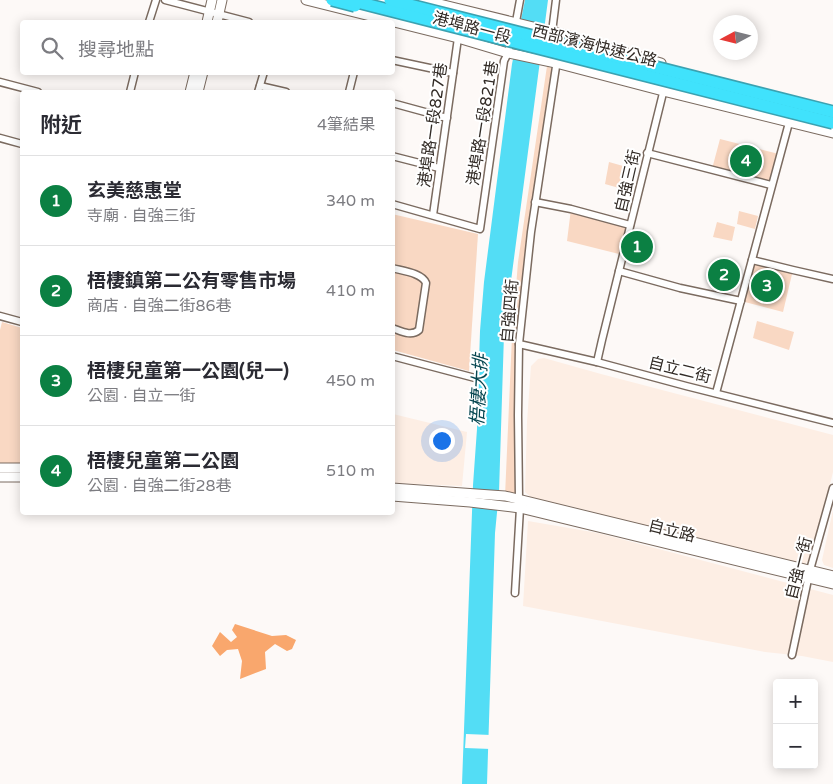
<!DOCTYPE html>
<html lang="zh-TW">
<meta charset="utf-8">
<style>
:root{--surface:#fff;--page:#f7f7f7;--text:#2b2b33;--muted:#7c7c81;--line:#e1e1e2;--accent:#0b8043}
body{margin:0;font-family:"Varela Round","Noto Sans TC",sans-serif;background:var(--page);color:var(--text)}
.controls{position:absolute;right:15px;bottom:15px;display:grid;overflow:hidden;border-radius:5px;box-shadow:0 2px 12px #0003}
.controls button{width:45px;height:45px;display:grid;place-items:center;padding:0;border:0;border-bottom:1px solid var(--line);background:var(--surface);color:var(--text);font:25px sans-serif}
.compass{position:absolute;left:713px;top:15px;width:45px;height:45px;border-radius:50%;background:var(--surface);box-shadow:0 2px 12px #0003;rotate:263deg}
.you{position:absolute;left:441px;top:440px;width:18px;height:18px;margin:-12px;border:4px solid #fff;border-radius:50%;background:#1a73e8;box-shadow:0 0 0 8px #1a73e833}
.badge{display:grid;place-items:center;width:32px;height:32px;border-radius:50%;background:var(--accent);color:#fff;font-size:16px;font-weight:700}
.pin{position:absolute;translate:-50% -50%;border:2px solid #fff;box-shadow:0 1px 5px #0006}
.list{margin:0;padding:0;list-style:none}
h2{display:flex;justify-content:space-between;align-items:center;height:65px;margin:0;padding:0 20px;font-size:21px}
h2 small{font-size:16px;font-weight:400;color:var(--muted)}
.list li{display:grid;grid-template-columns:32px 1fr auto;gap:15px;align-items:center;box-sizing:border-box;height:90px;padding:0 20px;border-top:1px solid var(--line)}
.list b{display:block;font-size:19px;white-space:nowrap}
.list p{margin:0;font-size:16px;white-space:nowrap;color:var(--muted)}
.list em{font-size:16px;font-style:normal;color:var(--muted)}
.icon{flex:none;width:28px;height:28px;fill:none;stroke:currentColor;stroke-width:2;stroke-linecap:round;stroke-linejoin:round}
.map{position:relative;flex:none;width:833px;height:784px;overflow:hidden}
.search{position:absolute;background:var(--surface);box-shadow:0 2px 12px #0003;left:20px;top:20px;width:375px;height:55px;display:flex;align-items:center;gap:12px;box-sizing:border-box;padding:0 18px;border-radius:5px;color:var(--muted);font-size:19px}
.panel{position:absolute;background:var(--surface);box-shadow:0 2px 12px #0003;left:20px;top:90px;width:375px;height:425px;border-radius:5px}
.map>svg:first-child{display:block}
.built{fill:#fdeee4}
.green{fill:#f9d8c3}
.forest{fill:#f9a76d}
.water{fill:#53ddf5}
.pier{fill:#fdf9f7}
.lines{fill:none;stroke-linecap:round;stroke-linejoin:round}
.street-casing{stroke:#7b6b60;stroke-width:9}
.secondary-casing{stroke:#7b6b60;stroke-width:11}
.street{stroke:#fff;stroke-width:6}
.secondary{stroke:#fff;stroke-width:9}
.highway-bridge-casing{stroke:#3ba2b1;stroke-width:14;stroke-linecap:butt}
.highway-bridge{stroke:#40e2fc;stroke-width:11}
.labels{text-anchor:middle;stroke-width:4;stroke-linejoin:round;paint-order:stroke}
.street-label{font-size:16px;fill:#322b26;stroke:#fff}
.water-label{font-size:18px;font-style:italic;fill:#054650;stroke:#fff}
</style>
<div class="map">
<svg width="833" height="784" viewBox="0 0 833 784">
<rect width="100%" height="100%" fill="#fdf9f7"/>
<g class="built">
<polygon points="544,358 601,374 833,435 833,472 812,557 805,564 784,562 570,506 535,501 525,492 527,422 531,366 538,359"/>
<polygon points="393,414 467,432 462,486 393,483"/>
<polygon points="833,510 833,568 824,565 822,560"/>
<polygon points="528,521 598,533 833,595 833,662 802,656 765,652 523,606"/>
</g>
<g class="green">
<polygon points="547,66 555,70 520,336 517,494 505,496 512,336 518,262"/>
<polygon points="720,139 779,154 771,185 712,169"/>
<polygon points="609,162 623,166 619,188 605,184"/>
<polygon points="571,209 630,225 623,255 567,241"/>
<polygon points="739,211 758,216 755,229 737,224"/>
<polygon points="392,214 478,234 469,371 393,350"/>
<polygon points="717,222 735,227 732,241 713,237"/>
<polygon points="752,260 793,270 783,312 741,301"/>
<polygon points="757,321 794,332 789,350 753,338"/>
<polygon points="2,322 22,328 22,463 0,464 0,330"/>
</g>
<polygon class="forest" points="235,624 272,636 286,635 296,640 292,649 287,651 275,644 265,652 266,669 240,679 242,661 238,649 227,650 220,656 212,646 220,632 231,642 237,637 232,630"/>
<polygon class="water" points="525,0 548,0 504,334 499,492 495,533 487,784 462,784 473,485 477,429 480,331 484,282 512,64"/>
<polygon class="pier" points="466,734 491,735 491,749 465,748"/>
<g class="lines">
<g class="street-casing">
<g id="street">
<polyline points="165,0 249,22"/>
<polyline points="149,22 156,0"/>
<polyline points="515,27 520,0"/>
<polyline points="552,32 556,0"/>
<polyline points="392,60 453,73"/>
<polyline points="0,82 38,92"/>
<polyline points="260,86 286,92"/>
<polyline points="130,92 135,72"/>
<polyline points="258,92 264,72"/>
<polyline points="349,92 354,72"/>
<polyline points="392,103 447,118"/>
<polyline points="0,138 22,144"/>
<polyline points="647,153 771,185"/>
<polyline points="392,156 439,168"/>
<polyline points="535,202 571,209 630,225"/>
<polyline points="392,204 480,229 504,61 508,53 511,39"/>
<polyline points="433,215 458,38"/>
<polyline points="752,260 793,270 833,279"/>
<path d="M392,268C403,271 422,273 426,283L419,330C411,337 401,331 392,328"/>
<polyline points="619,271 680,288 741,301"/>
<polyline points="0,316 22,322"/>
<polyline points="519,344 597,362 686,386 833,423"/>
<polyline points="392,356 475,378"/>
<polyline points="597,362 602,340 664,89"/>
<polyline points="716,393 790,119"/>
<polyline points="515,593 520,508 519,499 518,415 519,344 531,232 557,60"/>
<polyline points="792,655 810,570 833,488"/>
</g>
</g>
<g class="secondary-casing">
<g id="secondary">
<polyline points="306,0 458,38 508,53 556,63 663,91 833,133"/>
<polyline points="372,0 396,6"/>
<polyline points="423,0 562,34 661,63"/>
<polyline points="207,22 212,0"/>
<polyline points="217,22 222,0"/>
<polyline points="190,92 195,72"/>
<polyline points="198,92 203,72"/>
<polyline points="0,468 22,468"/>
<polyline points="0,477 22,477"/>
<polyline points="392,488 505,496 833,576"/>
<polyline points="392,496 470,502 520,508 833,584"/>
</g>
</g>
<use href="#street" class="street"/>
<use href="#secondary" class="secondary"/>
<g class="highway-bridge-casing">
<g id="highway-bridge">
<polyline points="332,0 355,6"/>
<polyline points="349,0 833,123"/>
<polyline points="390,0 833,112"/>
</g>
</g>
<use href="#highway-bridge" class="highway-bridge"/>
</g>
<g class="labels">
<g class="street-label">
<text transform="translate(472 27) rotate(15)" y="6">港埠路一段</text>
<text transform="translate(595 45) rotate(14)" y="6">西部濱海快速公路</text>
<text transform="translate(482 123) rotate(-81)" y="6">港埠路一段821巷</text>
<text transform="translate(432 125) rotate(-82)" y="6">港埠路一段827巷</text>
<text transform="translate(627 181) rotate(-77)" y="6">自強三街</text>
<text transform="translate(509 311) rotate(-85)" y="6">自強四街</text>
<text transform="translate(680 369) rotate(14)" y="6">自立二街</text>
<text transform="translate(672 530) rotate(14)" y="6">自立路</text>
<text transform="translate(798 568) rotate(-76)" y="6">自強一街</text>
</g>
<g class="water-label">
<text transform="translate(479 390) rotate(-87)" y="6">梧棲大排</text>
</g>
</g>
</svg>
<div class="controls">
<button>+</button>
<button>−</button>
</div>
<svg class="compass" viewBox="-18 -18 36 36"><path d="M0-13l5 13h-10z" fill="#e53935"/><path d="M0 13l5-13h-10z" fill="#7c7c81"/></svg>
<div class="you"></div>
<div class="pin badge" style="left:637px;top:247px">1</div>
<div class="pin badge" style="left:724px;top:275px">2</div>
<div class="pin badge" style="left:767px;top:286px">3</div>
<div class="pin badge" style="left:746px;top:161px">4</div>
<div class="search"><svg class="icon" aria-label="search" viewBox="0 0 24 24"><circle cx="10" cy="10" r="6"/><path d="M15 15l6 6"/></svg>搜尋地點</div>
<section class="panel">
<h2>附近<small>4筆結果</small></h2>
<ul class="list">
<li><span class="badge">1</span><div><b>玄美慈惠堂</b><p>寺廟 · 自強三街</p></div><em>340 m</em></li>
<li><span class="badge">2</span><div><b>梧棲鎮第二公有零售市場</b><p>商店 · 自強二街86巷</p></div><em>410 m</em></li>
<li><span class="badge">3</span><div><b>梧棲兒童第一公園(兒一)</b><p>公園 · 自立一街</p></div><em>450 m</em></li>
<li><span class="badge">4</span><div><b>梧棲兒童第二公園</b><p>公園 · 自強二街28巷</p></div><em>510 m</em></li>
</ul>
</section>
</div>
